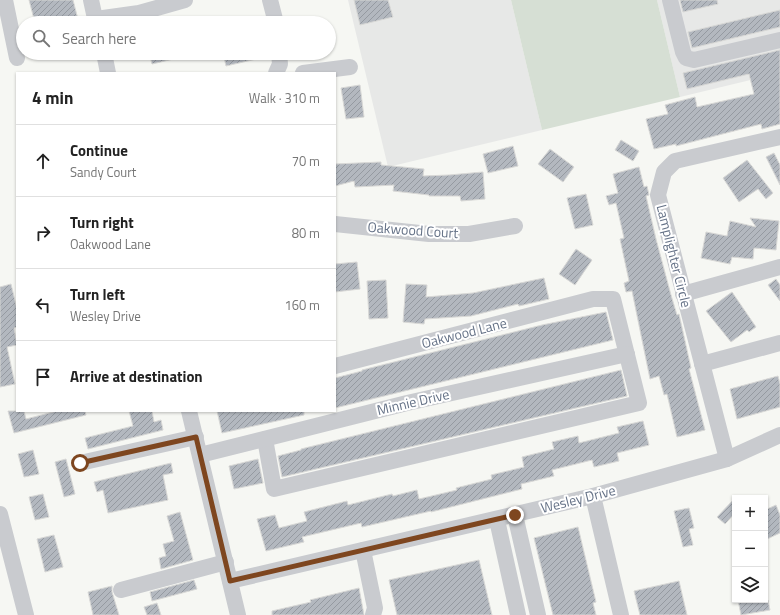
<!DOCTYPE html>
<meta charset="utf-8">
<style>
:root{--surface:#fff;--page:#f6f6f6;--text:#222;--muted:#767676;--line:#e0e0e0}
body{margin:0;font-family:"Titillium Web",sans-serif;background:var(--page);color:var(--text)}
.controls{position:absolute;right:12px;bottom:12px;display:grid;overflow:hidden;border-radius:0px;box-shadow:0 1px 3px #0004}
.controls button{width:36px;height:36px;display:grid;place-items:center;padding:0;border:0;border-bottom:1px solid var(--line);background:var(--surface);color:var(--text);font:20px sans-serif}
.stop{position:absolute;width:12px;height:12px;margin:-9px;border:3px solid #7e461f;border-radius:50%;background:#fff}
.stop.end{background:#7e461f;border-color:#fff;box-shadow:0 1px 4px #0008}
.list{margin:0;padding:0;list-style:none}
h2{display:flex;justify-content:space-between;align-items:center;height:52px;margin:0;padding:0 16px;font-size:17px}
h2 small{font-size:13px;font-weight:400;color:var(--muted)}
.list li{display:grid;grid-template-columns:26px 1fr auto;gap:12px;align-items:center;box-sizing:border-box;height:72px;padding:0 16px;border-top:1px solid var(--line)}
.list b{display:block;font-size:15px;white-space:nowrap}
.list p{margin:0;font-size:13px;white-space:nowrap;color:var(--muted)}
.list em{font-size:13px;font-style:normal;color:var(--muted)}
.icon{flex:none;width:22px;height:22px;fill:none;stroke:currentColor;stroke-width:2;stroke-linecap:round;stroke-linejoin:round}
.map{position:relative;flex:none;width:780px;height:615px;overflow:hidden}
.search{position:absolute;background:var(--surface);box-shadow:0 1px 3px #0004;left:16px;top:16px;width:320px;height:44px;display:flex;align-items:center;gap:10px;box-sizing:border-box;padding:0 14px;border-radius:22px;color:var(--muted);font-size:15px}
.panel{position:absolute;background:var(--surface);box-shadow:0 1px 3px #0004;left:16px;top:72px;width:320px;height:340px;border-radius:0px}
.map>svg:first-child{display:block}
.built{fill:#e7e8e7}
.green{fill:#d6dfd4}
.building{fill:url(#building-hatch);stroke:#d8d8d6}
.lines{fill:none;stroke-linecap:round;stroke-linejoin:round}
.minor{stroke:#c9cbcf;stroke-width:16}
.route{stroke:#7e461f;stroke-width:5}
.labels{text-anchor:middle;stroke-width:4;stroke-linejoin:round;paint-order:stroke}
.street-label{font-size:14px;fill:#647186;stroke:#fff}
</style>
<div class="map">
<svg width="780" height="615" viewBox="0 0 780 615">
<defs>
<pattern id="building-hatch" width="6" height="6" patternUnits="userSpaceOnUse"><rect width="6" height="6" fill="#b3b8bf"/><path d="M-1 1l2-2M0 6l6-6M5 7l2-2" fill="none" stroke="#959aa1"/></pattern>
</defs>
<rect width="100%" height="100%" fill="#f6f7f3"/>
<g class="built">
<polygon points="348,0 511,0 542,130 388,167"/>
<polygon points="657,0 780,0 780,73 680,97"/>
</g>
<polygon class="green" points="511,0 657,0 680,97 542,130"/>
<g class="building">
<polygon points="29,0 73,0 79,23 35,23"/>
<polygon points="354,0 388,0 393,17 360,25"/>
<polygon points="680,0 717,0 718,4 683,12"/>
<polygon points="780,10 780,27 692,48 688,32"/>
<polygon points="780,50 780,124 762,129 761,124 676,146 676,144 654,149 646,119 668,114 665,105 695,97 697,107 754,94 749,74 687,89 683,73"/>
<polygon points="149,53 182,53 182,57 152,64"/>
<polygon points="223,53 264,53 265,57 226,66"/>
<polygon points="360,85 364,117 346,119 341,88"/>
<polygon points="621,140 639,151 633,161 615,150"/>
<polygon points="513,146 518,166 488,173 483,154"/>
<polygon points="550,149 574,167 563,182 538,164"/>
<polygon points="774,153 780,165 780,185 766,157"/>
<polygon points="747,160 773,193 766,199 758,189 739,202 723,178"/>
<polygon points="381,162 381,165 424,169 423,176 449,175 483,172 485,199 461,201 460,196 429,196 429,195 393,191 394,185 355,187 354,181 335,186 335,164"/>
<polygon points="639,167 644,187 647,186 649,195 646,196 656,239 671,295 677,315 679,314 691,368 689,369 705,430 677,437 667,394 664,395 659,376 650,379 632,291 626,292 624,283 629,281 620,239 624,238 616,203 609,205 606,196 618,193 613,174"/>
<polygon points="586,194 593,225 575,229 567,198"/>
<polygon points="750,218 779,221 776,250 754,248 753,259 732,257 730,264 701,258 706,232 727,236 730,221 756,227"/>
<polygon points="576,249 592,260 575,285 559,274"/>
<polygon points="357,262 360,289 335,292 335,264"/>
<polygon points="544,278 549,299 519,306 518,304 471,316 425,319 424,324 403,322 406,284 427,285 426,297 473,293"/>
<polygon points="776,279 780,285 780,301 768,285"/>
<polygon points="386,280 388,318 369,319 367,281"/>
<polygon points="11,284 17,309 17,327 14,328 17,345 7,347 15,384 0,387 0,287"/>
<polygon points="732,292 756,327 749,332 747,330 731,342 706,311"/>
<polygon points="606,312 613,340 335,408 335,378 362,371 362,370 542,325"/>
<polygon points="621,370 627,396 282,477 278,456 301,450 301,449"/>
<polygon points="778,376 780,384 780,407 737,419 730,389"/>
<polygon points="8,411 24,411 26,419 57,411 85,411 86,415 14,433"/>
<polygon points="129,411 152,411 154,422 161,420 163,430 88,449 85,438 133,426"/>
<polygon points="217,411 304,411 304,415 222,433"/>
<polygon points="643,421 649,445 617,453 619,461 594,467 592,460 552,470 554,476 521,484 522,489 431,512 431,511 362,527 361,523 302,537 304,542 266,551 257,519 275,515 279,528 307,521 304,512 347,501 348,505 392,494 393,496 417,490 419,499 457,490 456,488 492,479 491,475 524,467 522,457 554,449 552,442 578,436 579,443 619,433 617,427"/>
<polygon points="33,450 39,474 24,477 18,454"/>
<polygon points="66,459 75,494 64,497 55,462"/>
<polygon points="258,459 263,483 234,489 229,466"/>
<polygon points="171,463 173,473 163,475 168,500 108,513 103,490 97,492 94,482"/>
<polygon points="43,494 49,517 35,520 29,497"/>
<polygon points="735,498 735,513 725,524 717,517"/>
<polygon points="776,505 780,515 780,533 765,540 765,510"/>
<polygon points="689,508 694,528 689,529 693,545 683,547 674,511"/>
<polygon points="180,512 193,560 161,569 159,558 166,556 163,544 174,541 167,516"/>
<polygon points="578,527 596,602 593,603 596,615 553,615 534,538"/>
<polygon points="54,535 63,567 45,572 37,539"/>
<polygon points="479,560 492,615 397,615 389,580"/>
<polygon points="194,580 197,589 152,601 150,592"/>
<polygon points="679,581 687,615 640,615 634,591"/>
<polygon points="112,586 112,592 119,615 93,615 88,592"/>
<polygon points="359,588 364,615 272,615 272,611 311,602 310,600"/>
<polygon points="738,600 768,600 770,610 741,615"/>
<polygon points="157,603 161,615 147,615 144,607"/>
</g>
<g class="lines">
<g class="minor">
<polyline points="5,0 17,58"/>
<polyline points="91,0 96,23"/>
<polyline points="270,0 276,23"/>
<polyline points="670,0 683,52 686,58 694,60 780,40"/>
<polyline points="96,19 139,13 185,0"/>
<polyline points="104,53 108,73"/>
<polyline points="276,73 280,64 279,53"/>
<polyline points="303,73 350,67"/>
<polyline points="335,224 429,234 469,234 515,226"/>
<polyline points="683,294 780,267"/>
<polyline points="702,364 780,343"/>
<polyline points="189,411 238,615"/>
<polyline points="265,439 274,489 639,403 613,299 593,299 335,366"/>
<polyline points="200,455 407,403 627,354"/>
<polyline points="727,459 658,195 664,172 675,161 780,137"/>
<polyline points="80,463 196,437"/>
<polyline points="593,496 621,615"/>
<polyline points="0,514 26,615"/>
<polyline points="515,515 538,615"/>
<polyline points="497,520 518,615"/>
<polyline points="363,550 375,608 373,615"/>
<polyline points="230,581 593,496 727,459 780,435"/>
<polyline points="121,590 226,562"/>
</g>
</g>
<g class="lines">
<polyline class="route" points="80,463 196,437 230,581 515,515"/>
</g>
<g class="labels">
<g class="street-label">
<text transform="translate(413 230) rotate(4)" y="5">Oakwood Court</text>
<text transform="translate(674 256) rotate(76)" y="5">Lamplighter Circle</text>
<text transform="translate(464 333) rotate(-14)" y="5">Oakwood Lane</text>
<text transform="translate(413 402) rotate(-13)" y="5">Minnie Drive</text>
<text transform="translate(578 499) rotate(-14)" y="5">Wesley Drive</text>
</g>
</g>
</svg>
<div class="controls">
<button>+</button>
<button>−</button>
<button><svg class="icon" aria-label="layers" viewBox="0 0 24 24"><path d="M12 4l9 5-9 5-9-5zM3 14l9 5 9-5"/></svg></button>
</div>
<div class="stop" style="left:80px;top:463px"></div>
<div class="stop end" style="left:515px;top:515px"></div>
<div class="search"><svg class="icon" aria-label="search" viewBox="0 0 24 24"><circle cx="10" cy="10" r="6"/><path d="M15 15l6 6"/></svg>Search here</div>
<section class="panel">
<h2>4 min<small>Walk · 310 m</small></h2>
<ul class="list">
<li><svg class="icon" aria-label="ahead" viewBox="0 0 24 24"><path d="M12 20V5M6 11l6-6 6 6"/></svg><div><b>Continue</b><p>Sandy Court</p></div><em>70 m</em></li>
<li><svg class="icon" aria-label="right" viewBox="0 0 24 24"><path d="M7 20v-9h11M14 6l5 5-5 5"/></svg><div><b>Turn right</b><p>Oakwood Lane</p></div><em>80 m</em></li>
<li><svg class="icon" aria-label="left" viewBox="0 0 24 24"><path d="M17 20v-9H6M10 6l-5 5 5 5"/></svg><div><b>Turn left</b><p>Wesley Drive</p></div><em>160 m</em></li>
<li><svg class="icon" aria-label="arrive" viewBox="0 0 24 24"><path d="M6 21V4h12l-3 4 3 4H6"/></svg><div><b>Arrive at destination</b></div></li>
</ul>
</section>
</div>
